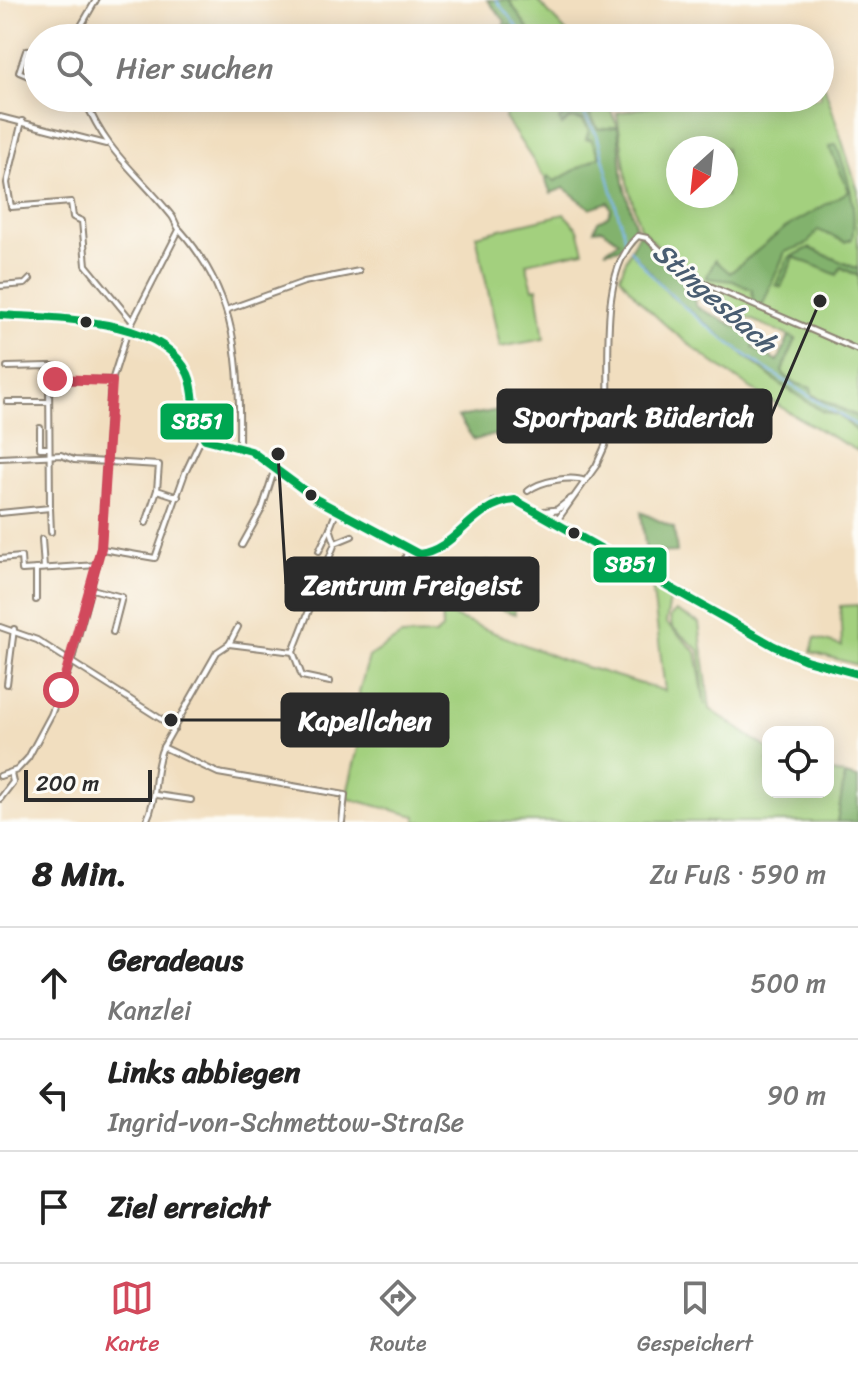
<!DOCTYPE html>
<html lang="de">
<meta charset="utf-8">
<style>
:root{--surface:#fff;--page:#f6f6f6;--text:#222;--muted:#767676;--line:#e0e0e0;--accent:#d1495b}
body{margin:0;font-family:Sriracha,sans-serif;background:var(--page);color:var(--text)}
.controls{position:absolute;right:24px;bottom:24px;display:grid;overflow:hidden;border-radius:16px;box-shadow:0 4px 20px #0003}
.controls button{width:72px;height:72px;display:grid;place-items:center;padding:0;border:0;border-bottom:2px solid var(--line);background:var(--surface);color:var(--text);font:40px sans-serif}
.compass{position:absolute;left:666px;top:136px;width:72px;height:72px;border-radius:50%;background:var(--surface);box-shadow:0 4px 20px #0003;rotate:207deg}
.scale{position:absolute;left:24px;bottom:20px;width:128px;box-sizing:border-box;padding-left:8px;border:4px solid #2b2b2b;border-top:0;font-size:22px;line-height:28px;white-space:nowrap;color:#2b2b2b;-webkit-text-stroke:6px #fdfcf7;paint-order:stroke}
.stop{position:absolute;width:24px;height:24px;margin:-18px;border:6px solid #d1495b;border-radius:50%;background:#fff}
.stop.end{background:#d1495b;border-color:#fff;box-shadow:0 2px 8px #0008}
.list{margin:0;padding:0;list-style:none}
h2{display:flex;justify-content:space-between;align-items:center;height:104px;margin:0;padding:0 32px;font-size:34px}
h2 small{font-size:26px;font-weight:400;color:var(--muted)}
.list li{display:grid;grid-template-columns:52px 1fr auto;gap:24px;align-items:center;box-sizing:border-box;height:112px;padding:0 32px;border-top:2px solid var(--line)}
.list b{display:block;font-size:30px;white-space:nowrap}
.list p{margin:0;font-size:26px;white-space:nowrap;color:var(--muted)}
.list em{font-size:26px;font-style:normal;color:var(--muted)}
.icon{flex:none;width:44px;height:44px;fill:none;stroke:currentColor;stroke-width:2;stroke-linecap:round;stroke-linejoin:round}
.map{position:relative;flex:none;width:858px;height:822px;overflow:hidden}
.search{position:absolute;background:var(--surface);box-shadow:0 4px 20px #0003;left:24px;right:24px;top:24px;height:88px;display:flex;align-items:center;gap:20px;box-sizing:border-box;padding:0 28px;border-radius:44px;color:var(--muted);font-size:30px}
.sheet{height:440px;background:var(--surface)}
nav{display:flex;justify-content:space-around;align-items:center;box-sizing:border-box;height:112px;border-top:2px solid var(--line);background:var(--surface);font-size:22px;color:var(--muted)}
nav a{display:grid;justify-items:center;gap:4px}
nav .on{color:var(--accent)}
.map>svg:first-child{display:block}
.green{fill:#a3d07e;stroke:#677e54;stroke-width:2;fill-rule:evenodd}
.forest{fill:#82b26d;stroke:#566e4c;stroke-width:2}
.lines{fill:none;stroke-linecap:round;stroke-linejoin:round}
.stream{stroke:#81baf2;stroke-width:2}
.street-casing{stroke:#8e8475;stroke-width:8}
.secondary-casing{stroke:#8e8475;stroke-width:9}
.street{stroke:#fff;stroke-width:4}
.secondary{stroke:#fff;stroke-width:5}
.bus-1-casing{stroke:#fdfcf7;stroke-width:14}
.bus-1{stroke:#00a651;stroke-width:8}
.route{stroke:#d1495b;stroke-width:10}
.bus-dot{fill:#2b2b2b;stroke:#fdfcf7;stroke-width:3}
.labels{text-anchor:middle;stroke-width:6;stroke-linejoin:round;paint-order:stroke}
.water-label{font-size:28px;font-style:italic;fill:#495d71;stroke:#fdfcf7}
.leader{fill:none;stroke:#2b2b2b;stroke-width:3}
.callout-dot{fill:#2b2b2b;stroke:#fdfcf7;stroke-width:3}
.callout{fill:#2b2b2b;stroke:#2b2b2b;stroke-width:3}
.callout-label{font-size:28px;text-anchor:middle;font-weight:bold;fill:#fff}
.line-badge{stroke:#fdfcf7;stroke-width:3}
.badge-label{font-size:22px;text-anchor:middle;font-weight:bold;fill:#fff}
</style>
<div class="map">
<svg width="858" height="822" viewBox="0 0 858 822">
<rect width="100%" height="100%" fill="#fdfcf7"/>
<filter id="ink" filterUnits="userSpaceOnUse"><feTurbulence type="fractalNoise" baseFrequency=".0125" numOctaves="2"/><feDisplacementMap in="SourceGraphic" scale="16" xChannelSelector="R" yChannelSelector="G"/><feConvolveMatrix kernelMatrix="1 2 1 2 8 2 1 2 1" color-interpolation-filters="sRGB"/></filter>
<filter id="wash" filterUnits="userSpaceOnUse"><feTurbulence type="fractalNoise" baseFrequency=".006" numOctaves="4" result="noise"/><feDisplacementMap in="SourceGraphic" scale="32" xChannelSelector="R" yChannelSelector="G"/><feGaussianBlur stdDeviation="1.8" result="paint"/><feColorMatrix in="noise" values="0 0 0 0 0 0 0 0 0 0 0 0 0 0 0 0 0 1.4 0 .05"/><feComposite in="paint" operator="in"/></filter>
<g filter="url(#wash)">
<rect width="100%" height="100%" fill="#f1debf"/>
<g class="green">
<polygon points="509,0 537,0 572,38 534,38"/>
<path d="M820,72L858,191V269L809,248L794,255L776,285L781,287L794,257L837,274L840,267L858,276V417L813,395L784,375L782,371L796,339L697,296L703,282L686,274L640,228L627,182L617,113L692,98H820ZM678,148H726V196H678Z"/>
<polygon points="510,98 523,98 524,107 551,98 571,98 577,107 559,119 562,125 571,118 583,120 589,130 587,139 591,138 600,156 555,181 548,177 546,180 505,118"/>
<polygon points="581,98 605,98 618,127 598,129"/>
<polygon points="564,214 578,229 584,251 526,263 533,289 537,288 544,339 500,347 476,235"/>
<path d="M630,250L670,295L780,384L822,411L839,416L858,432V451C788,414 665,341 620,276Z"/>
<polygon points="487,561 508,567 515,614 458,594 463,581"/>
<polygon points="652,584 671,594 666,623 696,652 705,705 699,650 672,627 670,617 676,611 699,623 710,709 768,749 768,792 828,792 828,771 845,775 837,822 416,822 416,816 346,798 362,731 359,692 369,657 401,636 435,635 442,629 442,612 563,660 665,691"/>
<polygon points="858,605 858,665 811,652 815,638 842,646 840,606"/>
</g>
<g class="forest">
<polygon points="487,0 509,0 534,38 521,38 509,25 503,27 505,21"/>
<polygon points="564,98 581,98 598,129 618,127 623,182 636,228 620,248 605,251 619,241 602,229 594,230 598,221 608,216 611,209 608,202 590,208 564,188 551,193 546,182 548,176 555,181 600,156 591,139 586,139 589,130 583,120 570,118 562,125 559,120 576,107 571,99"/>
<path d="M836,144C848,176 858,206 852,239L845,242L818,230L807,244L785,252L762,306L753,303L752,290L733,281L706,278L715,260L730,273L785,228L849,191L829,147Z"/>
<path d="M639,232L677,272L702,285L694,301L697,307L755,336L753,348L778,361L789,336L796,339L782,371C790,385 801,384 811,388L813,396L858,417V432L839,415L822,411L780,384L670,295L630,250Z"/>
<polygon points="809,248 858,269 858,276 841,267 837,275 794,257 781,287 776,285 788,258"/>
<polygon points="524,406 527,427 474,440 458,417"/>
<polygon points="641,512 674,528 677,552 646,553"/>
<polygon points="845,775 858,778 858,822 837,822"/>
</g>
<g class="lines">
<g class="stream">
<polyline points="496,0 526,38"/>
<polyline points="574,98 597,135 626,243"/>
<path d="M630,249C684,322 781,380 858,426"/>
</g>
</g>
</g>
<g filter="url(#ink)">
<g class="lines">
<g class="street-casing">
<g id="street">
<polyline points="74,38 96,0"/>
<polyline points="38,50 26,51 19,72 38,80"/>
<path d="M84,98C107,154 135,170 171,215C175,219 176,227 180,230C238,295 240,364 239,447"/>
<polyline points="0,117 106,144"/>
<polyline points="22,121 7,183 11,207 71,202 73,217 82,221 86,265 132,321"/>
<polyline points="0,286 25,284 30,279"/>
<polyline points="226,310 304,282 359,271"/>
<polyline points="49,366 55,366 55,379"/>
<polyline points="7,367 49,366 49,380 111,380"/>
<polyline points="7,402 47,402"/>
<polyline points="40,428 40,448 48,448"/>
<polyline points="0,458 61,455 74,460 159,465 157,490 146,523"/>
<polyline points="157,490 178,497"/>
<path d="M528,491C540,481 571,475 585,481"/>
<polyline points="50,508 51,532"/>
<polyline points="0,513 50,508 49,380"/>
<path d="M556,522L596,466L605,446C616,389 592,277 638,236L647,238L689,277L858,350"/>
<polyline points="42,539 44,568"/>
<polyline points="335,543 352,536"/>
<polyline points="242,545 262,509 275,468"/>
<polyline points="102,549 155,558 185,473 202,437"/>
<polyline points="319,551 330,528"/>
<polyline points="423,555 444,572 441,594 435,605"/>
<polyline points="0,559 21,557 22,570 97,565"/>
<polyline points="36,569 36,600"/>
<polyline points="92,589 122,597 113,632"/>
<polyline points="383,609 387,594 396,588 408,549"/>
<polyline points="0,627 37,640 175,728"/>
<polyline points="229,644 293,652"/>
<polyline points="330,682 302,676 293,652 335,543 330,528 337,510"/>
<polyline points="7,684 14,629"/>
<polyline points="163,747 218,773 345,795 342,822"/>
<polyline points="0,776 17,770 28,758 51,715 71,663 101,548 111,384 128,330 179,230"/>
<polyline points="157,795 191,800"/>
<polyline points="0,799 13,782 11,773"/>
<path d="M146,822C159,795 152,772 163,747L217,652L229,644L238,627"/>
</g>
</g>
<g class="secondary-casing">
<g id="secondary">
<path d="M0,315C59,321 147,314 186,369C200,389 186,422 205,439L251,451L316,499L419,554L434,552L494,502L515,500L774,646L806,660L858,674"/>
<polyline points="540,512 557,510 571,499"/>
</g>
</g>
<use href="#street" class="street"/>
<use href="#secondary" class="secondary"/>
<g class="bus-1-casing">
<path id="bus-1" d="M0,315C53,319 162,316 188,374C198,396 189,419 205,439L251,451L316,499L419,554C458,549 471,504 515,500L774,646L806,660L858,674"/>
</g>
<use href="#bus-1" class="bus-1"/>
</g>
</g>
<g class="lines" filter="url(#ink)">
<polyline class="route" points="55,379 112,381 101,548 61,690"/>
</g>
<g class="bus-dot">
<circle cx="86" cy="322" r="7"/>
<circle cx="311" cy="495" r="7"/>
<circle cx="574" cy="533" r="7"/>
</g>
<g class="labels">
<g class="water-label">
<text transform="translate(715 297) rotate(41)" y="10">Stingesbach</text>
</g>
</g>
<path class="leader" d="M820 301L771 416M278 454L286 584M171 720L282 720"/>
<g class="callout-dot">
<circle cx="820" cy="301" r="8"/>
<circle cx="278" cy="454" r="8"/>
<circle cx="171" cy="720" r="8"/>
</g>
<g class="callout">
<rect x="498" y="390" width="273" height="52" rx="8"/>
<rect x="286" y="558" width="252" height="52" rx="8"/>
<rect x="282" y="694" width="166" height="52" rx="8"/>
</g>
<g class="callout-label">
<text x="634" y="426">Sportpark Büderich</text>
<text x="412" y="594">Zentrum Freigeist</text>
<text x="365" y="730">Kapellchen</text>
</g>
<g class="line-badge">
<rect x="159" y="402" width="76" height="39" rx="8" fill="#00a651"/>
<rect x="592" y="546" width="76" height="38" rx="8" fill="#00a651"/>
</g>
<g class="badge-label">
<text x="197" y="429">SB51</text>
<text x="630" y="572">SB51</text>
</g>
</svg>
<div class="controls">
<button><svg class="icon" aria-label="locate" viewBox="0 0 24 24"><circle cx="12" cy="12" r="6"/><path d="M12 2v4M12 18v4M2 12h4M18 12h4"/></svg></button>
</div>
<svg class="compass" viewBox="-18 -18 36 36"><path d="M0-13l5 13h-10z" fill="#e53935"/><path d="M0 13l5-13h-10z" fill="#767676"/></svg>
<div class="scale">200 m</div>
<div class="stop" style="left:61px;top:690px"></div>
<div class="stop end" style="left:55px;top:379px"></div>
<div class="search"><svg class="icon" aria-label="search" viewBox="0 0 24 24"><circle cx="10" cy="10" r="6"/><path d="M15 15l6 6"/></svg>Hier suchen</div>
</div>
<section class="sheet">
<h2>8 Min.<small>Zu Fuß · 590 m</small></h2>
<ul class="list">
<li><svg class="icon" aria-label="ahead" viewBox="0 0 24 24"><path d="M12 20V5M6 11l6-6 6 6"/></svg><div><b>Geradeaus</b><p>Kanzlei</p></div><em>500 m</em></li>
<li><svg class="icon" aria-label="left" viewBox="0 0 24 24"><path d="M17 20v-9H6M10 6l-5 5 5 5"/></svg><div><b>Links abbiegen</b><p>Ingrid-von-Schmettow-Straße</p></div><em>90 m</em></li>
<li><svg class="icon" aria-label="arrive" viewBox="0 0 24 24"><path d="M6 21V4h12l-3 4 3 4H6"/></svg><div><b>Ziel erreicht</b></div></li>
</ul>
</section>
<nav>
<a class="on"><svg class="icon" aria-label="map" viewBox="0 0 24 24"><path d="M3 6l6-2 6 2 6-2v14l-6 2-6-2-6 2zM9 4v14M15 6v14"/></svg>Karte</a>
<a><svg class="icon" aria-label="directions" viewBox="0 0 24 24"><path d="M12 3l9 9-9 9-9-9zM9 14v-3h6M13 9l2 2-2 2"/></svg>Route</a>
<a><svg class="icon" aria-label="saved" viewBox="0 0 24 24"><path d="M7 4h10v16l-5-4-5 4z"/></svg>Gespeichert</a>
</nav>
